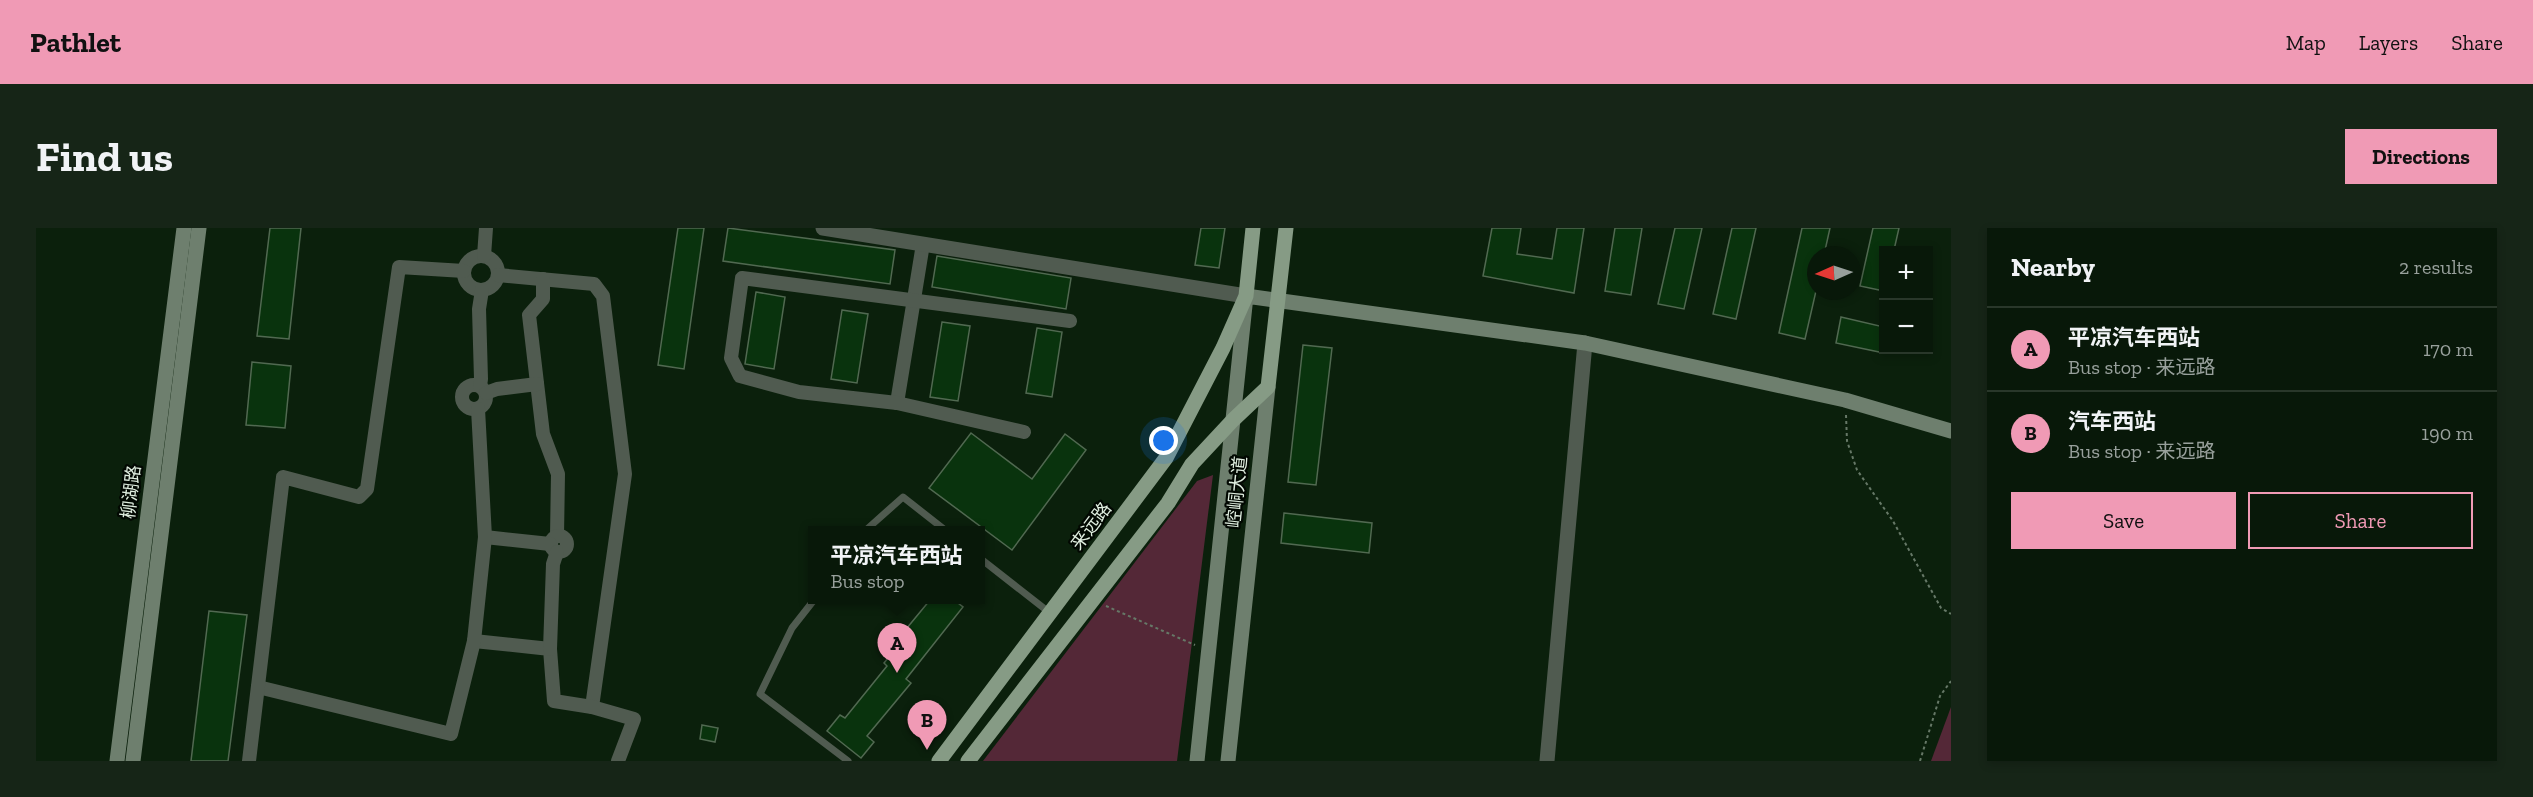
<!DOCTYPE html>
<meta charset="utf-8">
<style>
:root{--surface:#081809;--page:#162517;--text:#f1f3f6;--muted:#98a09c;--line:#29372a;--accent:#f09ab5}
body{margin:0;font-family:"Zilla Slab","Noto Sans SC",serif;background:var(--page);color:var(--text)}
.controls{position:absolute;right:18px;top:18px;display:grid;overflow:hidden;border-radius:0px;box-shadow:0 3px 9px #0003}
.controls button{width:54px;height:54px;display:grid;place-items:center;padding:0;border:0;border-bottom:2px solid var(--line);background:var(--surface);color:var(--text);font:30px sans-serif}
.compass{position:absolute;left:1771px;top:18px;width:54px;height:54px;border-radius:50%;background:var(--surface);box-shadow:0 3px 9px #0003;rotate:267deg}
.you{position:absolute;left:1128px;top:213px;width:21px;height:21px;margin:-15px;border:4px solid #fff;border-radius:50%;background:#1a73e8;box-shadow:0 0 0 9px #1a73e833}
.badge{display:grid;place-items:center;width:39px;height:39px;border-radius:50%;background:var(--accent);color:#111;font-size:20px;font-weight:700}
.pin{position:absolute;translate:-50% -50px;filter:drop-shadow(0 2px 3px #0008)}
.pin::after{content:'';position:absolute;top:32px;width:21px;height:18px;background:inherit;clip-path:polygon(0 0,100% 0,50% 100%)}
.popup{position:absolute;left:772px;top:298px;width:177px;height:78px;box-sizing:border-box;display:grid;place-content:center;border-radius:0px;background:var(--surface);filter:drop-shadow(0 2px 4px #0005);font-size:20px;white-space:nowrap;color:var(--muted)}
.popup b{font-size:22px;color:var(--text)}
.popup::after{content:'';position:absolute;left:50%;top:100%;margin-left:-12px;border:12px solid transparent;border-top-color:var(--surface)}
.list{margin:0;padding:0;list-style:none}
h2{display:flex;justify-content:space-between;align-items:center;height:78px;margin:0;padding:0 24px;font-size:26px}
h2 small{font-size:20px;font-weight:400;color:var(--muted)}
.list li{display:grid;grid-template-columns:39px 1fr auto;gap:18px;align-items:center;box-sizing:border-box;height:84px;padding:0 24px;border-top:2px solid var(--line)}
.list b{display:block;font-size:22px;white-space:nowrap}
.list p{margin:0;font-size:20px;white-space:nowrap;color:var(--muted)}
.list em{font-size:20px;font-style:normal;color:var(--muted)}
.actions{display:flex;gap:12px;padding:18px 24px}
.actions a{flex:1;padding:14px 0;border:2px solid var(--accent);border-radius:0px;text-align:center;font-size:21px;color:var(--accent)}
.actions .main{background:var(--accent);color:#111}
.map{position:relative;flex:none;width:1915px;height:533px;overflow:hidden;border-radius:0px}
header{display:flex;align-items:center;gap:36px;box-sizing:border-box;height:84px;padding:0 30px;background:var(--accent);color:#111}
header strong{font-size:28px}
nav{display:flex;gap:33px;margin-inline-start:auto;font-size:21px}
.intro{display:flex;align-items:center;justify-content:space-between;box-sizing:border-box;height:144px;padding:0 36px}
h1{margin:0;font-size:42px}
.button{padding:15px 27px;border-radius:0px;background:var(--accent);color:#111;font-size:21px;font-weight:700}
main{display:flex;gap:36px;padding:0 36px}
aside{flex:1;background:var(--surface);border-radius:0px;box-shadow:0 3px 9px #0003}
.map>svg:first-child{display:block}
.green{fill:#542837}
.building{fill:#09330d;stroke:#516951;stroke-width:1.5}
.lines{fill:none;stroke-linecap:round;stroke-linejoin:round}
.path{stroke:#667867;stroke-width:2;stroke-dasharray:3 3;stroke-linecap:butt}
.service{stroke:#505b50;stroke-width:7}
.minor{stroke:#505b50;stroke-width:14}
.tertiary{stroke:#505b50;stroke-width:15}
.secondary{stroke:#6e7f6e;stroke-width:15}
.primary{stroke:#869b85;stroke-width:15}
.labels{text-anchor:middle;stroke-width:4.5;stroke-linejoin:round;paint-order:stroke}
.street-label{font-size:18px;fill:#e0eee0;stroke:#020802}
</style>
<header>
<strong>Pathlet</strong>
<nav><a>Map</a><a>Layers</a><a>Share</a></nav>
</header>
<div class="intro"><h1>Find us</h1><a class="button">Directions</a></div>
<main>
<div class="map">
<svg width="1915" height="533" viewBox="0 0 1915 533">
<rect width="100%" height="100%" fill="#0b200c"/>
<g class="green">
<polygon points="1177,247 1141,533 947,533 1161,253"/>
<polygon points="1915,479 1915,533 1895,533"/>
</g>
<g class="building">
<polygon points="234,0 265,0 253,111 221,108"/>
<polygon points="642,0 668,0 648,141 622,137"/>
<polygon points="692,0 859,22 854,56 687,33"/>
<polygon points="1165,0 1189,0 1183,40 1159,37"/>
<polygon points="1456,0 1485,0 1481,26 1516,31 1521,0 1548,0 1538,65 1447,48"/>
<polygon points="1579,0 1606,0 1595,67 1569,63"/>
<polygon points="1639,0 1666,0 1648,81 1622,76"/>
<polygon points="1696,0 1720,0 1700,91 1677,86"/>
<polygon points="1766,0 1794,0 1788,27 1780,27 1780,63 1769,111 1743,105"/>
<polygon points="1837,0 1863,0 1858,22 1848,22 1848,63 1824,58"/>
<polygon points="901,28 1035,50 1030,81 896,59"/>
<polygon points="720,64 749,69 738,141 709,136"/>
<polygon points="806,82 832,86 821,155 795,151"/>
<polygon points="1805,89 1848,99 1848,125 1800,115"/>
<polygon points="906,94 934,98 922,173 894,169"/>
<polygon points="1001,100 1026,104 1016,169 990,165"/>
<polygon points="1267,117 1296,120 1280,257 1252,254"/>
<polygon points="216,134 255,138 249,200 210,197"/>
<polygon points="935,205 996,251 1029,206 1050,222 976,322 893,260"/>
<polygon points="1248,285 1336,295 1333,325 1245,315"/>
<polygon points="894,372 918,372 927,379 870,451 875,455 831,508 838,514 825,530 791,503 804,487 809,490 851,438 848,435 869,409 866,406"/>
<polygon points="173,383 211,387 192,533 155,533"/>
<polygon points="666,497 682,500 679,514 664,511"/>
</g>
<g class="lines">
<g class="path">
<polyline points="1810,187 1811,213 1821,242 1857,293 1905,380 1915,386"/>
<polyline points="1070,378 1159,417"/>
<polyline points="1884,533 1904,468 1915,453"/>
</g>
<g class="service">
<polyline points="830,302 867,269 909,302"/>
<polyline points="945,331 1014,385"/>
<polyline points="778,372 756,400 724,466 812,533"/>
</g>
<g class="minor">
<circle cx="445" cy="45" r="17"/>
<polyline points="448,28 450,0"/>
<polyline points="462,47 558,56 567,68 589,246 556,479"/>
<polyline points="507,51 507,71 493,87 507,206 522,246 521,308"/>
<circle cx="438" cy="169" r="12"/>
<polyline points="444,158 445,151 443,81 446,62"/>
<polyline points="450,165 461,161 501,156"/>
<polyline points="861,175 887,16"/>
<polyline points="988,204 861,175 763,164 704,148 695,130 706,50 1034,93"/>
<circle cx="523" cy="316" r="8"/>
<polyline points="449,309 514,316"/>
<polyline points="438,413 514,421 518,473 556,479 598,491 582,533"/>
<polyline points="514,421 517,336 521,324"/>
<polyline points="222,459 415,506 438,413 449,309 442,181"/>
<polyline points="213,533 247,249 323,269 331,261 363,39 428,43"/>
</g>
<g class="tertiary">
<polyline points="787,0 1210,68"/>
<polyline points="1511,533 1549,115"/>
</g>
<g class="secondary">
<polyline points="81,533 148,0"/>
<polyline points="97,533 163,0"/>
<polyline points="1161,533 1210,68 1549,115 1809,172 1915,203"/>
<polyline points="1192,533 1232,159"/>
</g>
<g class="primary">
<polyline points="903,533 1130,230 1187,120 1210,68 1217,0"/>
<polyline points="932,533 1132,275 1156,236 1197,192 1232,159 1250,0"/>
</g>
</g>
<g class="labels">
<g class="street-label">
<text transform="translate(95 264) rotate(-83)" y="6">柳湖路</text>
<text transform="translate(1201 264) rotate(-84)" y="6">崆峒大道</text>
<text transform="translate(1055 298) rotate(-53)" y="6">来远路</text>
</g>
</g>
</svg>
<div class="controls">
<button>+</button>
<button>−</button>
</div>
<svg class="compass" viewBox="-18 -18 36 36"><path d="M0-13l5 13h-10z" fill="#e53935"/><path d="M0 13l5-13h-10z" fill="#98a09c"/></svg>
<div class="you"></div>
<div class="pin badge" style="left:861px;top:445px">A</div>
<div class="popup"><b>平凉汽车西站</b>Bus stop</div>
<div class="pin badge" style="left:891px;top:522px">B</div>
</div>
<aside>
<h2>Nearby<small>2 results</small></h2>
<ul class="list">
<li><span class="badge">A</span><div><b>平凉汽车西站</b><p>Bus stop · 来远路</p></div><em>170 m</em></li>
<li><span class="badge">B</span><div><b>汽车西站</b><p>Bus stop · 来远路</p></div><em>190 m</em></li>
</ul>
<div class="actions"><a class="main">Save</a><a>Share</a></div>
</aside>
</main>
